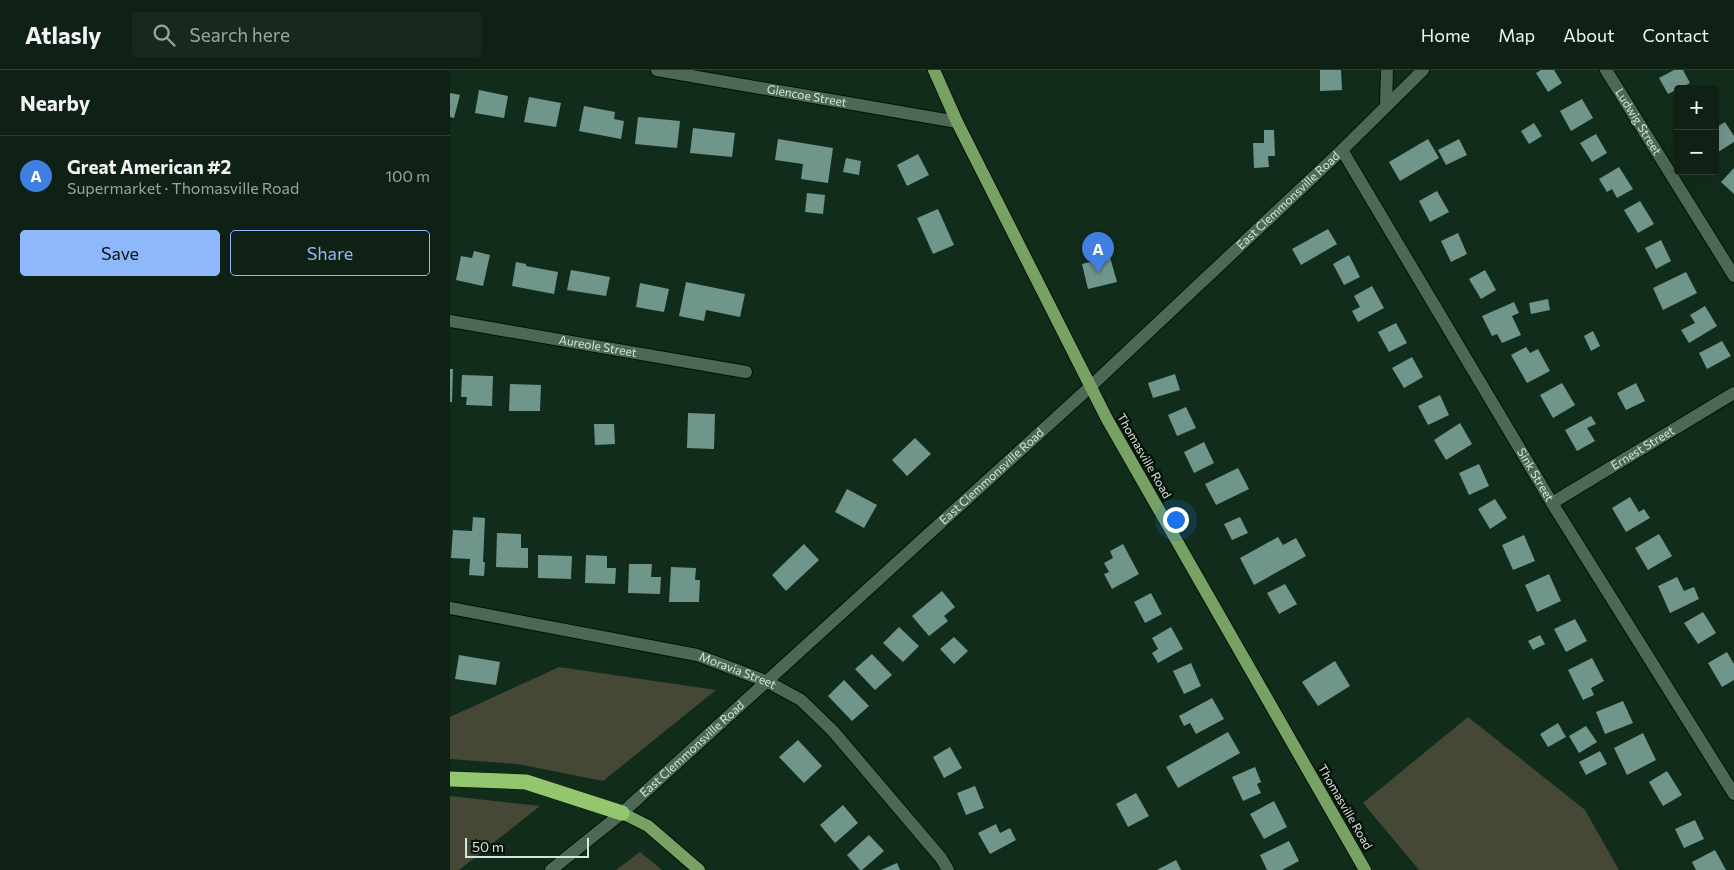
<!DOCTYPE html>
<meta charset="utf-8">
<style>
:root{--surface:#0e2114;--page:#17291d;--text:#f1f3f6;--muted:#9ba3a0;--line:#2e3e34;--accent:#8db9fc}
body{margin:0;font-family:Commissioner,sans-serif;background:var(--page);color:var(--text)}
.controls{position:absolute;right:15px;top:15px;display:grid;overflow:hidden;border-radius:5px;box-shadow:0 5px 20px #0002}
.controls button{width:45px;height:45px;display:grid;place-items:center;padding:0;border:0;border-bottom:1px solid var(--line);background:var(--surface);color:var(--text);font:25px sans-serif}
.scale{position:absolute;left:15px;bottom:12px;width:124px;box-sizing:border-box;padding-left:5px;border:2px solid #d6e5da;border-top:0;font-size:14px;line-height:18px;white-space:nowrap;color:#d6e5da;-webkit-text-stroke:4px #07110a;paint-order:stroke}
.you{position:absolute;left:725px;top:449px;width:18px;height:18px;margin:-12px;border:4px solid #fff;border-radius:50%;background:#1a73e8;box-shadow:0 0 0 8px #1a73e833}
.badge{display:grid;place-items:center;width:32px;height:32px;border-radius:50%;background:var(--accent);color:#fff;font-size:16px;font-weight:700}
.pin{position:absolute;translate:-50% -41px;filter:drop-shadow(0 1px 2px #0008)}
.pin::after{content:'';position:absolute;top:26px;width:18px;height:15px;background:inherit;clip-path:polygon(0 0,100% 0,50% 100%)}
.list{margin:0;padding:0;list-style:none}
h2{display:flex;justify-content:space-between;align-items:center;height:65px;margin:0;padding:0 20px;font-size:21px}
h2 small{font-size:16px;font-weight:400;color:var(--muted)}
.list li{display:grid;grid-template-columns:32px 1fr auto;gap:15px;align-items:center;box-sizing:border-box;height:80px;padding:0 20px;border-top:1px solid var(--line)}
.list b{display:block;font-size:19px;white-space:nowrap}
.list p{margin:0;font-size:16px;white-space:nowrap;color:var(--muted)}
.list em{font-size:16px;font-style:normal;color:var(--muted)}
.actions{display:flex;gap:10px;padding:15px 20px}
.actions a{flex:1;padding:11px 0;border:1px solid var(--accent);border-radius:5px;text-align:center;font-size:18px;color:var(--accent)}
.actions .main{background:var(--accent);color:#111}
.icon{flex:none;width:28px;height:28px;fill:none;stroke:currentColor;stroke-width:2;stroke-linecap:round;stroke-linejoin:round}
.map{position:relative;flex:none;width:1284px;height:800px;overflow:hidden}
header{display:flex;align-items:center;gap:30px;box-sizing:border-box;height:70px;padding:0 25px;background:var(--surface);border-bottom:1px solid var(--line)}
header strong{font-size:24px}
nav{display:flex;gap:28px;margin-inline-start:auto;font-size:18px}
.search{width:350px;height:45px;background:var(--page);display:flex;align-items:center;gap:12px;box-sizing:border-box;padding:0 18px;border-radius:5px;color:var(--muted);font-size:19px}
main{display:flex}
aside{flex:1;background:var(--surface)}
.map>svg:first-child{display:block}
.green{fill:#464836}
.building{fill:#70968b}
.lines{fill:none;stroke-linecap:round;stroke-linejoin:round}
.minor-casing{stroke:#001405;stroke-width:14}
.secondary-casing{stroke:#001405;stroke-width:14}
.primary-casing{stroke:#001405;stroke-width:14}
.motorway-casing{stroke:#001405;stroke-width:16}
.minor{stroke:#4d6955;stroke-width:12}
.secondary{stroke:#4d6955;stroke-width:12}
.primary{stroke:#78a164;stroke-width:12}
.motorway{stroke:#94c66e;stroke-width:15}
.labels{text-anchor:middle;stroke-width:5;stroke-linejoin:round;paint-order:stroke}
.street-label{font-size:12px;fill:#d6e5da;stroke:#07110a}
</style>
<header>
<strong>Atlasly</strong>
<div class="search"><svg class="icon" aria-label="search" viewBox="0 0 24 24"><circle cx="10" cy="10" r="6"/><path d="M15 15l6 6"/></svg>Search here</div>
<nav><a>Home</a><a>Map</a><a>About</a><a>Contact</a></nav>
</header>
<main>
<aside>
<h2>Nearby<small></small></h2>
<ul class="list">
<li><span class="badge" style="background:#3f7fe0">A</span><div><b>Great American #2</b><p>Supermarket · Thomasville Road</p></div><em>100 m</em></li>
</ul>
<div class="actions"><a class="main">Save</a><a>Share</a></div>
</aside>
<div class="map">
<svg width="1284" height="800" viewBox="0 0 1284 800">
<rect width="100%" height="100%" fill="#122c1b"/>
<g class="green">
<polygon points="109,597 266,620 153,711 68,694 0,689 0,647"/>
<polygon points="1018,647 1135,740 1169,800 969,800 913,733"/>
<polygon points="0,726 90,736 9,800 0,800"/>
<polygon points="190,782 212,800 166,800"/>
</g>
<g class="building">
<polygon points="870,0 891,0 892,20 870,21"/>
<polygon points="1091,0 1104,0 1112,13 1098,22 1086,3"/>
<polygon points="1224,0 1233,0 1240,13 1218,24 1209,8"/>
<polygon points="29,20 58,26 54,48 25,43"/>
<polygon points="0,23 10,25 4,48 0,47"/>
<polygon points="79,27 111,33 106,57 74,52"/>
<polygon points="1132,29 1143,48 1121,61 1110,41"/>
<polygon points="134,36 165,42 164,49 174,51 171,69 129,61"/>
<polygon points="188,47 230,51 227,78 185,74"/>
<polygon points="1275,52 1284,66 1284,72 1265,84 1265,58"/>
<polygon points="1084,53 1092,66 1079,74 1071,61"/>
<polygon points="243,58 285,63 282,87 240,83"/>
<polygon points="814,60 824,60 825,86 818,86 819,97 804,98 803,73 814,73"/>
<polygon points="1146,64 1157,83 1142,92 1130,73"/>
<polygon points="328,69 383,78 378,113 351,109 353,94 325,90"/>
<polygon points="978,69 989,88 950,111 939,92"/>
<polygon points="1009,69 1017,85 996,95 988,80"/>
<polygon points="468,84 479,105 457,116 447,95"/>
<polygon points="396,88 411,91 409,105 393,102"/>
<polygon points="1169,97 1183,119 1167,128 1162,119 1157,122 1149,109"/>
<polygon points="1284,98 1284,124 1271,112"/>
<polygon points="987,121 999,142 980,152 969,131"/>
<polygon points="357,123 375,125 373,144 355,142"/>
<polygon points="1190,131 1204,154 1188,163 1174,140"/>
<polygon points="488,139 504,175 483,184 467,148"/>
<polygon points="878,159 887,174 851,195 842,179"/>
<polygon points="1008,163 1017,184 1001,192 991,171"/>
<polygon points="1211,170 1221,191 1206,199 1195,178"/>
<polygon points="24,181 40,185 33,216 6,210 11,186 22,188"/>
<polygon points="899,185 910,207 894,215 883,194"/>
<polygon points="660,187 667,212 638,219 632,194"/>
<polygon points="66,192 76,194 76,196 108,202 104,224 62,216"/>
<polygon points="121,200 160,207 156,226 117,220"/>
<polygon points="1035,200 1046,220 1031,229 1019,209"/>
<polygon points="1236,202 1247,223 1213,240 1203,218"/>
<polygon points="236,212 295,224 290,247 256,240 254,251 229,246"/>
<polygon points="190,213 219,219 214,242 186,237"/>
<polygon points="922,216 934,238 908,252 902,241 910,237 904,226"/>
<polygon points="1098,229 1100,240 1081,244 1079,233"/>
<polygon points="1064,232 1069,243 1062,246 1071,265 1052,273 1047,264 1042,266 1032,246"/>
<polygon points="1255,236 1267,256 1239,273 1231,260 1245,253 1240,245"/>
<polygon points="946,253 957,273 939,282 928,262"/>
<polygon points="1143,261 1150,276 1141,281 1134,266"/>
<polygon points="1272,271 1281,286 1257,299 1249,283"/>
<polygon points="1076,277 1080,283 1088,279 1100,301 1077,313 1061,285"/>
<polygon points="962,287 973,307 954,318 942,298"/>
<polygon points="0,299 3,299 2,332 0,332"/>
<polygon points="725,304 730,320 703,328 698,313"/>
<polygon points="12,305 43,306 42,336 16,335 17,327 11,327"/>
<polygon points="1112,313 1125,335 1103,348 1090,325"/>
<polygon points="1186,313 1195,331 1176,340 1167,323"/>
<polygon points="60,314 91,315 90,341 59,341"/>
<polygon points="990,325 999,345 978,355 968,336"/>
<polygon points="736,337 746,358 727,366 718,345"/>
<polygon points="238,343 265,344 264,379 237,378"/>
<polygon points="1141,346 1146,354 1137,358 1145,371 1127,381 1115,360"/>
<polygon points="1010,353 1022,374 996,390 984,370"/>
<polygon points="144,354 164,354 165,374 145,375"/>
<polygon points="465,368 481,384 457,406 442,390"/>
<polygon points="754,372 764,393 744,403 734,382"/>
<polygon points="1029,394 1039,416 1019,425 1009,403"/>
<polygon points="788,398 799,419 766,435 755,414"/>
<polygon points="397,419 427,435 414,458 385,442"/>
<polygon points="1180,427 1189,442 1194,439 1200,448 1176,462 1162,438"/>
<polygon points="1045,429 1057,448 1040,459 1028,439"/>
<polygon points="23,447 35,448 33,492 35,492 34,506 19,505 20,489 1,488 3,460 22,461"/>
<polygon points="790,447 798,463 782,470 774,454"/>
<polygon points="47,463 71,464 71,478 78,478 78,498 46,497"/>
<polygon points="1209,464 1222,486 1198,500 1185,478"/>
<polygon points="1074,465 1085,491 1063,500 1052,475"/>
<polygon points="828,467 833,475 846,468 856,486 804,515 790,488"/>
<polygon points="354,474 369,490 336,521 322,505"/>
<polygon points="673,474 689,504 662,519 654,504 659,502 654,493 663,488 660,481"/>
<polygon points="88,485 122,486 121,509 88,508"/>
<polygon points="136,485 157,486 157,498 166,498 165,514 135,513"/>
<polygon points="179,494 202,494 201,507 211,507 210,524 178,523"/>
<polygon points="221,497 246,498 245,510 250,510 249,532 219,532"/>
<polygon points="1099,504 1111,531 1087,542 1075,515"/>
<polygon points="1227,507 1234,521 1244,517 1249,529 1220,543 1208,516"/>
<polygon points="835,514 847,534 829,544 817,523"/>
<polygon points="492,521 505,537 494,546 498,551 479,566 462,546"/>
<polygon points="701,523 712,544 695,553 684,532"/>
<polygon points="1253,542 1266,563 1248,574 1234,553"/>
<polygon points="1125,549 1137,571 1116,582 1104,559"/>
<polygon points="449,557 469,576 453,592 433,573"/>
<polygon points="721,557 733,579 708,593 702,583 708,579 702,568"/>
<polygon points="1090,565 1095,574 1083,580 1078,571"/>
<polygon points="504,567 518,581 504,594 490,579"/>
<polygon points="1277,582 1284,594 1284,610 1272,617 1258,593"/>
<polygon points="422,584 442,605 425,620 405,599"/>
<polygon points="9,585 50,592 46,615 5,609"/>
<polygon points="1142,588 1154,611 1141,618 1144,625 1133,630 1118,600"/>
<polygon points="885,591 900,616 868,636 852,612"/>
<polygon points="741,593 751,616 734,624 723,601"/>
<polygon points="394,610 419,636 402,651 378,626"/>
<polygon points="762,628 774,649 746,664 740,653 734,656 729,646"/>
<polygon points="1173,631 1183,653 1155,664 1146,642"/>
<polygon points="1108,653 1116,667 1098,677 1090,664"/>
<polygon points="1136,656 1147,672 1129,683 1119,666"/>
<polygon points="778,662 790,683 728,718 716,697"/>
<polygon points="1193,663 1206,690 1177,705 1164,678"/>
<polygon points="348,670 372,696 354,713 329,687"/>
<polygon points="500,677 512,698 494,708 483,687"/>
<polygon points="1150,681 1157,694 1136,705 1129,692"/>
<polygon points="805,697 811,712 807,714 811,723 793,731 782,707"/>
<polygon points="1217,701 1232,725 1213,736 1199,712"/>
<polygon points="525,716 534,738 516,745 507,723"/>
<polygon points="686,723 699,746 678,757 666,734"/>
<polygon points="824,731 837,757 814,769 800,744"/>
<polygon points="393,735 408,753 385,773 370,755"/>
<polygon points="1245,750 1254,769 1234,778 1225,759"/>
<polygon points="546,754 550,763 560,758 566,770 540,784 528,763"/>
<polygon points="419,765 434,781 412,800 410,800 397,785"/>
<polygon points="839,771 849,791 832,800 817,800 810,785"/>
<polygon points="1265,780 1276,800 1246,800 1242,792"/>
<polygon points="726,790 731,800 707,800"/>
<polygon points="447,793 450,800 431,800"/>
</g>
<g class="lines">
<g class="minor-casing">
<g id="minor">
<path id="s1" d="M207,0L507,52"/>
<path id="s2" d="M1156,0L1284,206"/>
<polyline points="936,35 937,0"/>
<path id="s3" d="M892,80L1102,433L1284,724"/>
<path id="s4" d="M0,251L296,302"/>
<path id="s5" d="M1102,433L1284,323"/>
<path id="s6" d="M0,538L247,585L318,612L351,630L383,661L491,788L498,800"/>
</g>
</g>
<g class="secondary-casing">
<g id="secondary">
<path id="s7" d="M101,800L172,743L640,317L892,80L973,0"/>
</g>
</g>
<g class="primary-casing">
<g id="primary">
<polyline points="484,0 507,52 657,349 915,800"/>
<polyline points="172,743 198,756 249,800"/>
</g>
</g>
<g class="motorway-casing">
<polyline id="motorway" points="0,709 76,712 172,743"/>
</g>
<use href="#minor" class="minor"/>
<use href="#secondary" class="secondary"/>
<use href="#primary" class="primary"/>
<use href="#motorway" class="motorway"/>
</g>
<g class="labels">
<g class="street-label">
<text dy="4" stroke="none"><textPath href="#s1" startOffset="152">Glencoe Street</textPath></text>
<text dy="4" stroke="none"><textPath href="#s2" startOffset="61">Ludwig Street</textPath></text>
<text dy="4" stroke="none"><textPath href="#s7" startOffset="996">East Clemmonsville Road</textPath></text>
<text dy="4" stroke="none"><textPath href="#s4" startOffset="150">Aureole Street</textPath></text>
<text dy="4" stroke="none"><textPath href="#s5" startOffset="106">Ernest Street</textPath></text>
<text transform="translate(694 386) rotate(60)" y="4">Thomasville Road</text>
<text dy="4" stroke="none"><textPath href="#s3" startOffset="378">Sink Street</textPath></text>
<text dy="4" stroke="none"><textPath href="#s7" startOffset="591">East Clemmonsville Road</textPath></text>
<text dy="4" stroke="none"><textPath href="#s6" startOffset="295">Moravia Street</textPath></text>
<text dy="4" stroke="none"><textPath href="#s7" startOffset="186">East Clemmonsville Road</textPath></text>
<text transform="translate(895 737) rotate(60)" y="4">Thomasville Road</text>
</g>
</g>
</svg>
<div class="controls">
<button>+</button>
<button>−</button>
</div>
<div class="scale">50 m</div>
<div class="you"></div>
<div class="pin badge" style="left:648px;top:203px;background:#3f7fe0">A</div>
</div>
</main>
